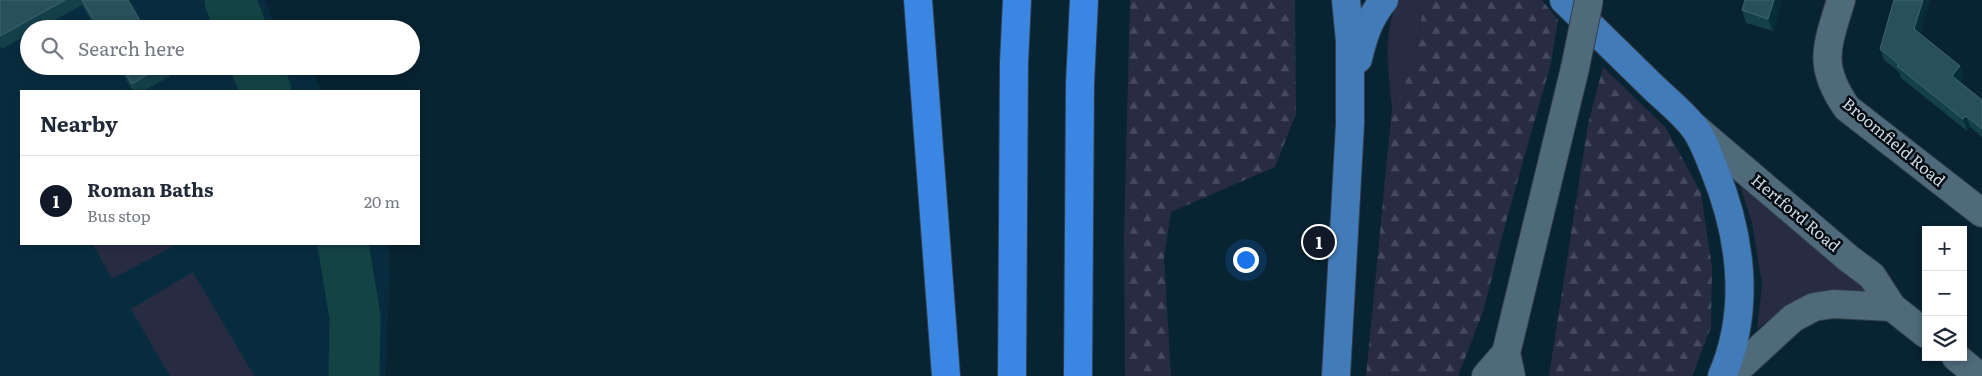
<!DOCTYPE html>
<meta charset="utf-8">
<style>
:root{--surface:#fff;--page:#f2f2f3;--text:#1f2937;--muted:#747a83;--line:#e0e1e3;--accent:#111827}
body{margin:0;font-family:Literata,serif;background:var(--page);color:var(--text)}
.controls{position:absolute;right:15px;bottom:15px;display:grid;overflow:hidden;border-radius:0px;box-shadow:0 2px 8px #0003}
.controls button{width:45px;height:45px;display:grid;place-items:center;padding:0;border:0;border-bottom:1px solid var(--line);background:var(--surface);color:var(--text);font:25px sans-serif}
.you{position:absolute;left:1245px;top:259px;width:18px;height:18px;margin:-12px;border:4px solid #fff;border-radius:50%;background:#1a73e8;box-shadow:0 0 0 8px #1a73e833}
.badge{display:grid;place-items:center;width:32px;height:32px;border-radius:50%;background:var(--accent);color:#fff;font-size:16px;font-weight:700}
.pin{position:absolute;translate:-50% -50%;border:2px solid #fff;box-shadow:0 1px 5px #0006}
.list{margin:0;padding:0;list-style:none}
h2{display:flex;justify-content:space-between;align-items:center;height:65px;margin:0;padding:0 20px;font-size:21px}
h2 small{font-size:16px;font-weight:400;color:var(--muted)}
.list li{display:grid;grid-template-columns:32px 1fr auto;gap:15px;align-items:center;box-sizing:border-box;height:90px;padding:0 20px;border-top:1px solid var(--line)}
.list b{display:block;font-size:19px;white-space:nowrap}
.list p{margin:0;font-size:16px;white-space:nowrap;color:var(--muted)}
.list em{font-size:16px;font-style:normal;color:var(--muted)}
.icon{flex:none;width:28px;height:28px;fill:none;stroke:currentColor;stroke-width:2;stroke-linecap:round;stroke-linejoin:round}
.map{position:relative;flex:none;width:1982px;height:376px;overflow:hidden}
.search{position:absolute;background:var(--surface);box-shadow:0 2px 8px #0003;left:20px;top:20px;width:400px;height:55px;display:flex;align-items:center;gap:12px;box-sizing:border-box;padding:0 18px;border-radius:28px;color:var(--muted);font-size:19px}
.panel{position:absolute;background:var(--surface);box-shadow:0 2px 8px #0003;left:20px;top:90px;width:400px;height:155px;border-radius:0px}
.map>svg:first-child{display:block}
.built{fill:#082c3f}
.green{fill:#272c43}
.forest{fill:url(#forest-firs)}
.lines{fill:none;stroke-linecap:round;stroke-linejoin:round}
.river{stroke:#144344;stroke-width:51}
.minor-casing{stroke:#313d49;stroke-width:30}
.tertiary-casing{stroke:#313d49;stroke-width:30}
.secondary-casing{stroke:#313d49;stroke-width:30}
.primary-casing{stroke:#313d49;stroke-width:30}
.motorway-casing{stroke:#313d49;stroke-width:30}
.minor{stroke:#4e6a7b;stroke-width:28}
.tertiary{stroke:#4e6a7b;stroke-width:28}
.secondary{stroke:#4e6a7b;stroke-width:28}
.primary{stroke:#417bb9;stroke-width:28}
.motorway{stroke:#3986e3;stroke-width:28}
.secondary-bridge-casing{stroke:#313d49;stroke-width:30;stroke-linecap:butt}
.secondary-bridge{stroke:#4e6a7b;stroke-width:28}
.wall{fill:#14404a}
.shaded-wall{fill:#072d39}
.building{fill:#27505a;stroke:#416670}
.labels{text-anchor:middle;stroke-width:5;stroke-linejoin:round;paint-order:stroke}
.street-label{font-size:16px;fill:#cbdae4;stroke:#030b11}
</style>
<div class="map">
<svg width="1982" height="376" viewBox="0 0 1982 376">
<defs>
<pattern id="forest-firs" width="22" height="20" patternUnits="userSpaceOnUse" patternTransform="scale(1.25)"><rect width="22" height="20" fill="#272c43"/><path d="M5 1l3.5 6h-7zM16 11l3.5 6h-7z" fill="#454a5e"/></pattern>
</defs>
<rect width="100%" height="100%" fill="#082331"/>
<polygon class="built" points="0,0 265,0 276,29 29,29 29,66 291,66 295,75 312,69 321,91 21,91 21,244 389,244 390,277 385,376 0,376"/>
<g class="green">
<path d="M1399,0H1433L1422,15L1413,67L1392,108C1389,73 1381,32 1399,0Z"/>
<path d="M1738,180L1862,284L1863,291L1859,294C1852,293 1843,290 1836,290C1804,292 1781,310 1757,329L1762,285L1752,223Z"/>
<polygon points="93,244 177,244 112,279"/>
<polygon points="193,272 254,376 170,376 131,309"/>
</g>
<g class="forest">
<polygon points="1130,0 1295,0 1295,3 1296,114 1275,167 1171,212 1164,257 1171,376 1125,376 1124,236"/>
<polygon points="1433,0 1542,0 1558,20 1551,63 1505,225 1483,312 1458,376 1366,376 1392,108 1413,67 1422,15"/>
<polygon points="1603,67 1666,128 1701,193 1712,267 1711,327 1692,376 1549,376 1588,124"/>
</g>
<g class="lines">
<g class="river">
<polyline points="230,0 241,29"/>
<polyline points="256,66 266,91"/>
<polyline points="343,244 355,317 354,376"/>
</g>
<g class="minor-casing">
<path id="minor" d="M1841,0C1827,47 1817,65 1847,108L1982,213"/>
</g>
<g class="tertiary-casing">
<g id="tertiary">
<polyline points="1693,126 1848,258 1872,276 1892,307 1926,334"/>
<polyline points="1956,357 1979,376"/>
<polyline points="1730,376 1793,318 1814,307 1833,304 1892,307"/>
</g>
</g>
<g class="secondary-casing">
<g id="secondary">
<polyline points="1486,376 1506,353"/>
<polyline points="1511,376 1506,353 1575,68"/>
</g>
</g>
<g class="primary-casing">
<g id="primary">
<path d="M1564,0C1593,28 1622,57 1651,85C1664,98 1680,110 1692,125C1702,136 1708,155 1714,169C1741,235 1751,309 1722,376"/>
<path d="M1358,59C1363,37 1369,18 1384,0"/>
<polyline points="1336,376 1350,124 1350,41 1346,0"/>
</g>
</g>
<g class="motorway-casing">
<g id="motorway">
<polyline points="918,0 946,376"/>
<polyline points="1012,376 1014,63 1017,0"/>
<polyline points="1078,376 1080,84 1084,0"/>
</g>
</g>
<use href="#minor" class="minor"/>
<use href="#tertiary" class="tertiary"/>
<use href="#secondary" class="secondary"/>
<use href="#primary" class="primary"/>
<use href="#motorway" class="motorway"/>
<g class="secondary-bridge-casing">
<polyline id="secondary-bridge" points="1575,68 1589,0"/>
</g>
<use href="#secondary-bridge" class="secondary-bridge"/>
</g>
<g class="wall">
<polygon points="0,0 128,0 145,29 96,29 82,5 39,29 29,29 29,34 2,49 0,45"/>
<polygon points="1782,0 1773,31 1746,23 1742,10"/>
<polygon points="1930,0 1920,34 1960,66 1964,78 1960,82 1982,100 1982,137 1970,127 1967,131 1901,78 1899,72 1884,60 1880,49"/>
<polygon points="118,66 166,66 170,76 145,90 146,91 133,91"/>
</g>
<g class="shaded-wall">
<polygon points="1774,0 1782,0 1773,31 1768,19"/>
<polygon points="1923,0 1930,0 1918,41 1914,29"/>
<polygon points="1960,66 1964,78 1956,87 1952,76"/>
<polygon points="1966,116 1970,127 1967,131 1963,119"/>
</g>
<g class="building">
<polygon points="0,0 65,0 0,36"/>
<polygon points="82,0 128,0 145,29 99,29"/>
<polygon points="1745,0 1774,0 1768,19 1742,10"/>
<polygon points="1894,0 1923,0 1914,29 1960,66 1952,76 1982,100 1982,129 1966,116 1963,119 1897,66 1899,64 1880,49"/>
<polygon points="121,66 161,66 132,84"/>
</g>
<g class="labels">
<g class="street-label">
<text transform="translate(1894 142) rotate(40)" y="6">Broomfield Road</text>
<text transform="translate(1796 213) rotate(40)" y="6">Hertford Road</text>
</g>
</g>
</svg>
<div class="controls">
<button>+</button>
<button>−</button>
<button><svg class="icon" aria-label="layers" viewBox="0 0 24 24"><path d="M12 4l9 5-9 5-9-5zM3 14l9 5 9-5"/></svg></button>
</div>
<div class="you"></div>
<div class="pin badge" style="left:1319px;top:242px">1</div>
<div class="search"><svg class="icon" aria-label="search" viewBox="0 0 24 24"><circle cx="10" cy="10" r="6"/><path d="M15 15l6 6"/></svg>Search here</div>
<section class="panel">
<h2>Nearby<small></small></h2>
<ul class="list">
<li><span class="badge">1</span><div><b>Roman Baths</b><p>Bus stop</p></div><em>20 m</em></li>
</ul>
</section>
</div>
